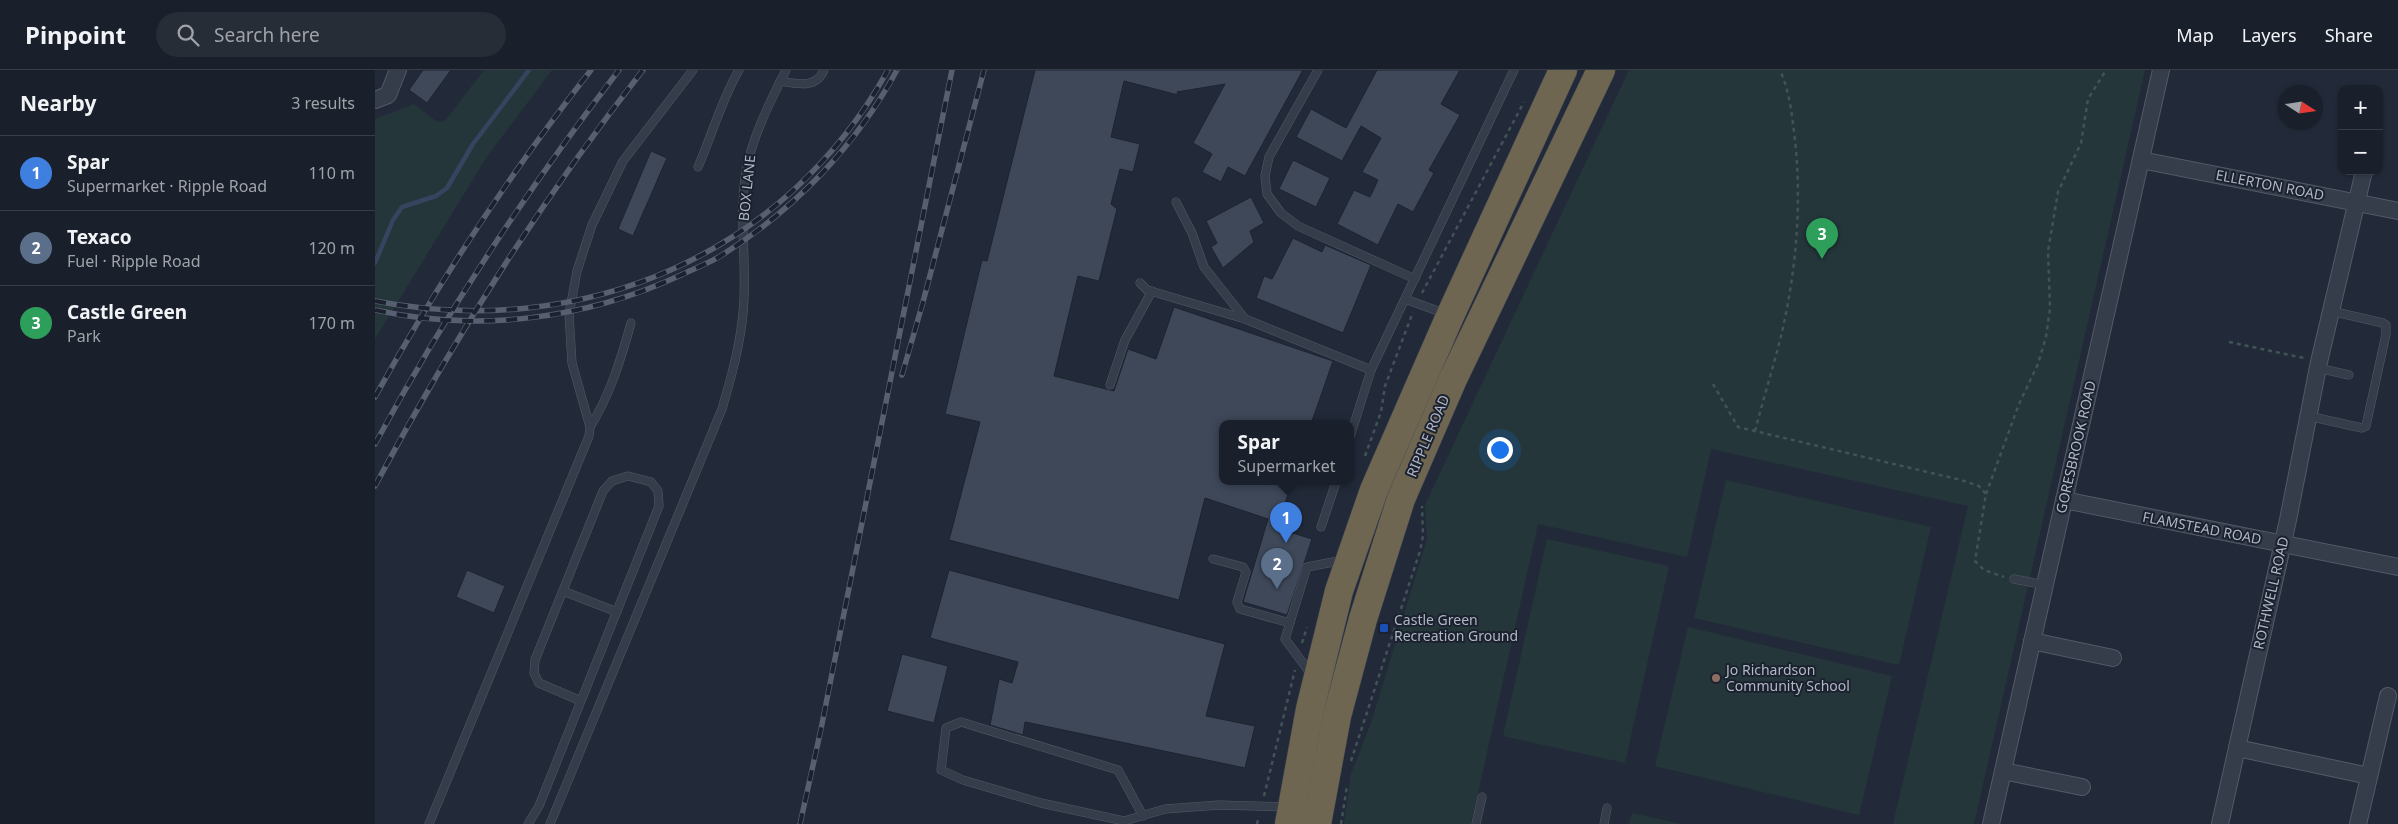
<!DOCTYPE html>
<meta charset="utf-8">
<style>
:root{--surface:#1a202b;--page:#272d37;--text:#f1f3f6;--muted:#9fa3a9;--line:#383e47;--accent:#85a8f6}
body{margin:0;font-family:"Noto Sans",sans-serif;background:var(--page);color:var(--text)}
.controls{position:absolute;right:15px;top:15px;display:grid;overflow:hidden;border-radius:10px;box-shadow:0 1px 4px #0004}
.controls button{width:45px;height:45px;display:grid;place-items:center;padding:0;border:0;border-bottom:1px solid var(--line);background:var(--surface);color:var(--text);font:25px sans-serif}
.compass{position:absolute;left:1903px;top:15px;width:45px;height:45px;border-radius:50%;background:var(--surface);box-shadow:0 1px 4px #0004;rotate:102deg}
.you{position:absolute;left:1124px;top:379px;width:18px;height:18px;margin:-12px;border:4px solid #fff;border-radius:50%;background:#1a73e8;box-shadow:0 0 0 8px #1a73e833}
.badge{display:grid;place-items:center;width:32px;height:32px;border-radius:50%;background:var(--accent);color:#fff;font-size:16px;font-weight:700}
.pin{position:absolute;translate:-50% -41px;filter:drop-shadow(0 1px 2px #0008)}
.pin::after{content:'';position:absolute;top:26px;width:18px;height:15px;background:inherit;clip-path:polygon(0 0,100% 0,50% 100%)}
.popup{position:absolute;left:844px;top:350px;width:135px;height:65px;box-sizing:border-box;display:grid;place-content:center;border-radius:10px;background:var(--surface);filter:drop-shadow(0 1px 4px #0005);font-size:16px;white-space:nowrap;color:var(--muted)}
.popup b{font-size:19px;color:var(--text)}
.popup::after{content:'';position:absolute;left:50%;top:100%;margin-left:-10px;border:10px solid transparent;border-top-color:var(--surface)}
.list{margin:0;padding:0;list-style:none}
h2{display:flex;justify-content:space-between;align-items:center;height:65px;margin:0;padding:0 20px;font-size:21px}
h2 small{font-size:16px;font-weight:400;color:var(--muted)}
.list li{display:grid;grid-template-columns:32px 1fr auto;gap:15px;align-items:center;box-sizing:border-box;height:75px;padding:0 20px;border-top:1px solid var(--line)}
.list b{display:block;font-size:19px;white-space:nowrap}
.list p{margin:0;font-size:16px;white-space:nowrap;color:var(--muted)}
.list em{font-size:16px;font-style:normal;color:var(--muted)}
.icon{flex:none;width:28px;height:28px;fill:none;stroke:currentColor;stroke-width:2;stroke-linecap:round;stroke-linejoin:round}
.map{position:relative;flex:none;width:2023px;height:754px;overflow:hidden}
header{display:flex;align-items:center;gap:30px;box-sizing:border-box;height:70px;padding:0 25px;background:var(--surface);border-bottom:1px solid var(--line)}
header strong{font-size:24px}
nav{display:flex;gap:28px;margin-inline-start:auto;font-size:18px}
.search{width:350px;height:45px;background:var(--page);display:flex;align-items:center;gap:12px;box-sizing:border-box;padding:0 18px;border-radius:28px;color:var(--muted);font-size:19px}
main{display:flex}
aside{flex:1;background:var(--surface)}
.map>svg:first-child{display:block}
.green{fill:#24363a}
.lines{fill:none;stroke-linecap:round;stroke-linejoin:round}
.stream{stroke:#364460;stroke-width:4.5}
.building{fill:#3e4859;stroke:#1d2330}
.lane-casing{stroke:#535a67;stroke-width:9}
.street-casing{stroke:#535a67;stroke-width:18}
.highway-casing{stroke:#404754;stroke-width:29}
.path{stroke:#415357;stroke-width:2.5;stroke-dasharray:4 4;stroke-linecap:butt}
.lane{stroke:#353c4a;stroke-width:8}
.street{stroke:#353c4a;stroke-width:16}
.highway{stroke:#6f6652;stroke-width:28}
.rail-casing{stroke:#576071;stroke-width:5.5}
.rail{stroke:#1b212e;stroke-width:4;stroke-dasharray:11;stroke-linecap:butt}
.transit-dot{fill:#1a4fb4;stroke:#1b212e;stroke-width:2}
.education-dot{fill:#8d6e63;stroke:#1b212e;stroke-width:2}
.labels{text-anchor:middle;stroke-width:4;stroke-linejoin:round;paint-order:stroke}
.street-label{font-size:14px;fill:#b0b7c6;stroke:#1b212e}
.poi-label{font-size:14px;fill:#b0b7c6;stroke:#1b212e;text-anchor:start}
</style>
<header>
<strong>Pinpoint</strong>
<div class="search"><svg class="icon" aria-label="search" viewBox="0 0 24 24"><circle cx="10" cy="10" r="6"/><path d="M15 15l6 6"/></svg>Search here</div>
<nav><a>Map</a><a>Layers</a><a>Share</a></nav>
</header>
<main>
<aside>
<h2>Nearby<small>3 results</small></h2>
<ul class="list">
<li><span class="badge" style="background:#3f7fe0">1</span><div><b>Spar</b><p>Supermarket · Ripple Road</p></div><em>110 m</em></li>
<li><span class="badge" style="background:#5c6f8a">2</span><div><b>Texaco</b><p>Fuel · Ripple Road</p></div><em>120 m</em></li>
<li><span class="badge" style="background:#2e9e5b">3</span><div><b>Castle Green</b><p>Park</p></div><em>170 m</em></li>
</ul>
</aside>
<div class="map">
<svg width="2023" height="754" viewBox="0 0 2023 754">
<rect width="100%" height="100%" fill="#222a39"/>
<g class="green">
<polygon points="109,0 177,0 111,88 0,269 0,49 39,34 62,52 70,51"/>
<polygon points="1254,0 1770,0 1599,754 1518,754 1593,436 1336,379 1312,487 1163,454 1096,754 969,754 976,704 997,650 1052,469 1050,435"/>
<polygon points="1351,410 1556,457 1524,595 1319,548"/>
<polygon points="1172,469 1294,496 1250,693 1128,666"/>
<polygon points="1313,557 1517,606 1484,745 1280,696"/>
<polygon points="1257,743 1307,754 1254,754"/>
</g>
<g class="lines">
<polyline class="stream" points="0,193 18,150 27,137 61,126 72,118 98,74 154,0"/>
</g>
<g class="building">
<polygon points="48,0 76,0 52,33 34,20"/>
<polygon points="660,0 928,0 870,106 853,97 846,112 827,102 837,84 818,73 850,14 802,22 803,25 749,11 736,67 765,74 758,102 745,99 736,134 742,139 724,211 703,206 679,306 739,321 753,279 781,289 799,237 958,291 936,354 847,354 847,412 917,412 902,458 937,469 912,545 868,532 893,449 830,428 804,530 574,470 605,352 570,344 607,190 612,191"/>
<polygon points="1002,0 1085,0 1066,34 1085,45 1054,100 1059,103 1038,142 1023,134 1003,175 962,154 979,120 995,127 1003,110 987,102 1006,68 986,56 967,91 921,67 936,39 971,58"/>
<polygon points="276,81 292,88 258,166 243,159"/>
<polygon points="918,90 955,108 941,137 904,119"/>
<polygon points="876,127 889,153 875,161 879,172 848,198 836,177 842,173 831,151"/>
<polygon points="918,168 947,182 950,175 996,195 968,263 881,228 889,206 897,209"/>
<polygon points="92,500 130,516 119,543 81,527"/>
<polygon points="574,500 850,574 831,646 880,656 870,698 650,652 648,665 615,655 624,609 637,613 643,592 555,568"/>
<polygon points="527,584 573,596 559,653 512,641"/>
</g>
<g class="lines">
<g class="lane-casing">
<g id="lane">
<polyline points="943,0 894,87 890,106 892,124 906,143 923,156 1040,209"/>
<path d="M405,11C422,14 441,19 449,0"/>
<path d="M323,97C337,65 346,31 364,0"/>
<polyline points="801,132 817,163 829,197 870,249 996,300"/>
<polyline points="765,213 772,220 870,249"/>
<polyline points="1030,229 1071,244"/>
<polyline points="1943,298 1974,305"/>
<polyline points="735,315 750,270 777,221"/>
<polyline points="1933,346 1987,358 1991,356 2011,264 2011,255 2008,253 1956,241"/>
<path d="M215,357C235,325 246,289 256,253"/>
<polyline points="975,367 996,300 1139,0"/>
<polyline points="946,457 961,412"/>
<polyline points="838,489 868,497 871,502 862,532 865,539 915,553"/>
<polyline points="1639,509 1670,515"/>
<polyline points="188,521 242,542"/>
<polyline points="936,604 910,569 932,497 969,490"/>
<polyline points="768,746 743,700 586,652 571,658 566,700 588,710 666,733 749,751 790,739 844,735 913,737"/>
<polyline points="54,754 214,366 215,357 197,293 194,244 202,201 217,155 248,91 318,0"/>
<polyline points="153,754 164,736 284,436 283,421 276,412 253,406 237,411 228,421 160,590 159,603 164,613 206,631"/>
<path d="M175,754L347,339C356,308 365,276 368,243C373,197 363,149 371,102C377,67 395,32 411,0"/>
<polyline points="1101,754 1107,727"/>
<polyline points="1229,754 1232,738"/>
</g>
</g>
<g class="street-casing">
<g id="street">
<polyline points="0,30 13,25 23,0"/>
<polyline points="1766,90 2023,141"/>
<polyline points="1689,430 2023,497"/>
<polyline points="1657,571 1738,588"/>
<polyline points="1862,678 1994,706"/>
<polyline points="1628,701 1707,717"/>
<polyline points="1616,754 1786,0"/>
<polyline points="1845,754 1913,450 1944,292 1989,101"/>
<polyline points="1983,754 2013,626"/>
</g>
</g>
<g class="highway-casing">
<g id="highway">
<polyline points="914,754 935,639 964,521 999,420 1075,246 1188,0"/>
<polyline points="942,754 962,646 988,549 1026,429 1078,309 1226,0"/>
</g>
</g>
<g class="path">
<polyline points="1047,223 1149,32"/>
<polyline points="1854,272 1929,288"/>
<polyline points="1338,314 1363,357 1586,410 1604,416 1611,424 1600,491 1609,500 1629,507"/>
<path d="M1380,361C1388,330 1398,298 1406,266C1421,203 1427,135 1420,70C1417,45 1415,23 1405,0"/>
<polyline points="990,386 1006,342 1010,316 1038,242"/>
<polyline points="1611,424 1644,334 1663,294 1671,267 1675,238 1673,181 1683,122 1706,73 1713,29 1731,0"/>
<polyline points="927,573 932,557"/>
<polyline points="976,691 1045,481 1048,466 1047,436"/>
<polyline points="889,726 920,600"/>
<polyline points="882,754 884,746"/>
<polyline points="966,754 972,716"/>
</g>
<use href="#lane" class="lane"/>
<use href="#street" class="street"/>
<use href="#highway" class="highway"/>
<g class="rail-casing">
<g id="rail">
<path d="M0,231C206,271 410,186 513,0"/>
<path d="M0,240C103,263 211,249 306,205C320,198 335,193 347,185C420,139 481,76 522,0"/>
<polyline points="527,305 548,232 609,0"/>
<path d="M0,327C63,213 135,103 216,0"/>
<path d="M0,374C71,243 153,118 244,0"/>
<path d="M0,416C78,270 166,130 268,0"/>
<polyline points="425,754 446,659 577,0"/>
</g>
</g>
<use href="#rail" class="rail"/>
</g>
<rect class="transit-dot" x="1004" y="553" width="10" height="10" rx="2.5"/>
<circle class="education-dot" cx="1341" cy="608" r="5"/>
<g class="labels">
<g class="street-label">
<text transform="translate(1895 115) rotate(11)" y="5">ELLERTON ROAD</text>
<text transform="translate(372 118) rotate(-84)" y="5">BOX LANE</text>
<text transform="translate(1053 366) rotate(-67)" y="5">RIPPLE ROAD</text>
<text transform="translate(1701 377) rotate(-77)" y="5">GORESBROOK ROAD</text>
<text transform="translate(1827 458) rotate(11)" y="5">FLAMSTEAD ROAD</text>
<text transform="translate(1896 523) rotate(-77)" y="5">ROTHWELL ROAD</text>
</g>
<g class="poi-label">
<text x="1019" y="555">Castle Green<tspan x="1019" dy="16">Recreation Ground</tspan></text>
<text x="1351" y="605">Jo Richardson<tspan x="1351" dy="16">Community School</tspan></text>
</g>
</g>
</svg>
<div class="controls">
<button>+</button>
<button>−</button>
</div>
<svg class="compass" viewBox="-18 -18 36 36"><path d="M0-13l5 13h-10z" fill="#e53935"/><path d="M0 13l5-13h-10z" fill="#9fa3a9"/></svg>
<div class="you"></div>
<div class="pin badge" style="left:911px;top:473px;background:#3f7fe0">1</div>
<div class="popup"><b>Spar</b>Supermarket</div>
<div class="pin badge" style="left:902px;top:519px;background:#5c6f8a">2</div>
<div class="pin badge" style="left:1447px;top:189px;background:#2e9e5b">3</div>
</div>
</main>
